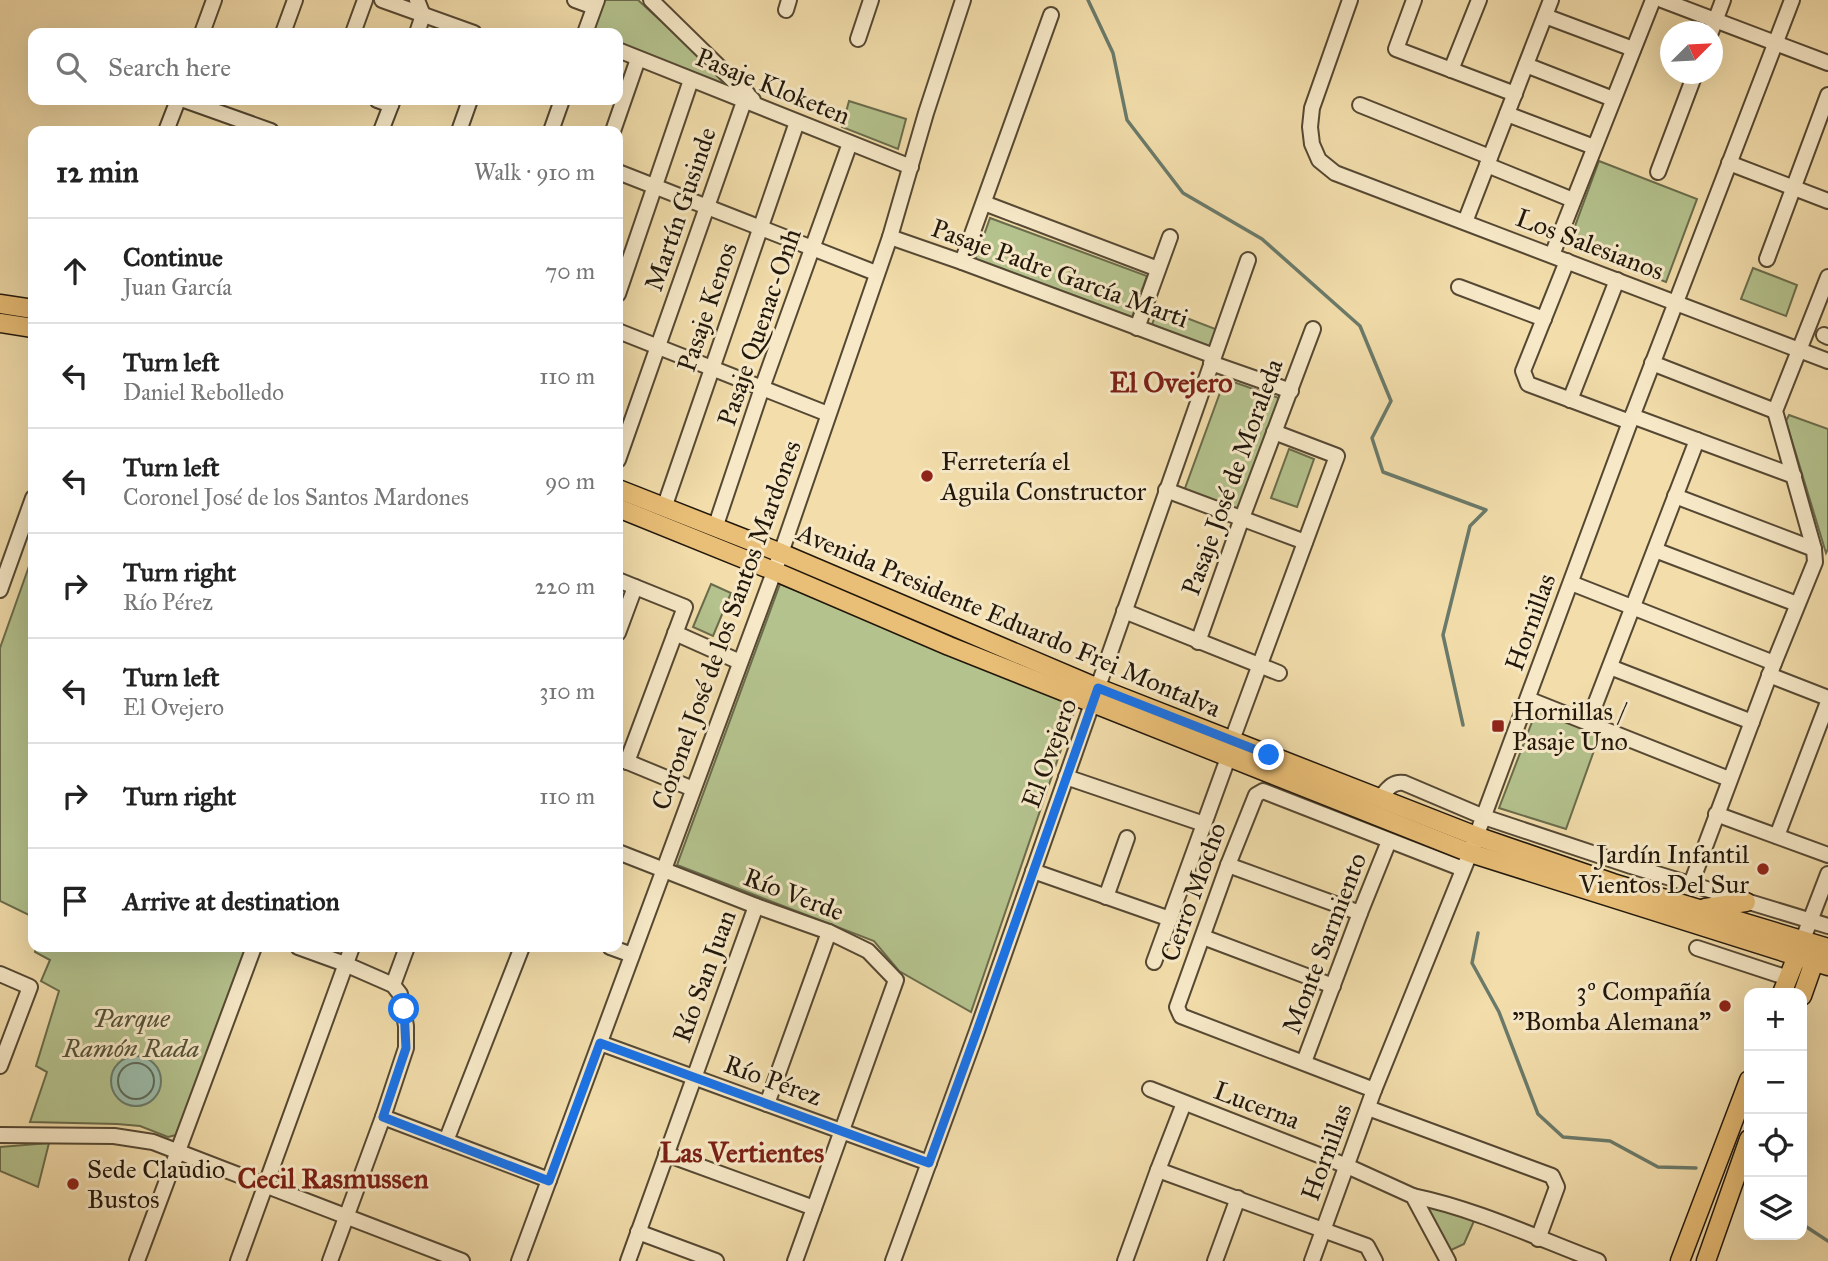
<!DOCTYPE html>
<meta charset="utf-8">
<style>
:root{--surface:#fff;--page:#f2f2f2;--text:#222;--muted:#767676;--line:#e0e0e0}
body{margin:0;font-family:"IM FELL Great Primer",serif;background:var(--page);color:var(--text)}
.controls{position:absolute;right:21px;bottom:21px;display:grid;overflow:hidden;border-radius:14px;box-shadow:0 7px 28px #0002}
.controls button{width:63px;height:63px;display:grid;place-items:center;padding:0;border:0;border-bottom:2px solid var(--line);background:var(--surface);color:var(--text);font:35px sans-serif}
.compass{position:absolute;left:1660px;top:21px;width:63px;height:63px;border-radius:50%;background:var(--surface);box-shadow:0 7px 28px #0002;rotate:66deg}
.stop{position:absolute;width:21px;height:21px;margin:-16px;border:5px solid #1a73e8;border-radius:50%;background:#fff}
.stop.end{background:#1a73e8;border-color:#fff;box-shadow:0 2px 7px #0008}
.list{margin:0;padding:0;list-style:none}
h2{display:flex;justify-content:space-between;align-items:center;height:91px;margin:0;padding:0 28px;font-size:30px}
h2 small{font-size:23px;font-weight:400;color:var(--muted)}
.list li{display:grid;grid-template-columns:46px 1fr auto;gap:21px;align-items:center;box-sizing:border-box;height:105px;padding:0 28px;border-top:2px solid var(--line)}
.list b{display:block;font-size:26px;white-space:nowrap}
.list p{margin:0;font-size:23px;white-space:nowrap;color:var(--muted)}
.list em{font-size:23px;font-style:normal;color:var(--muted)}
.icon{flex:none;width:38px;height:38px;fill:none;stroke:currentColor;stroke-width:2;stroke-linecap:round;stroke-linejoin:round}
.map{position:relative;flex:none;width:1828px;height:1261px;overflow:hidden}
.search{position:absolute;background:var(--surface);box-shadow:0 7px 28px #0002;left:28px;top:28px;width:595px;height:77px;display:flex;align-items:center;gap:18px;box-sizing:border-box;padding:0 24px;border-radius:14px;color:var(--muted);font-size:26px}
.panel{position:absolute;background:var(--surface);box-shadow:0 7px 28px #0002;left:28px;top:126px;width:595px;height:826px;border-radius:14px}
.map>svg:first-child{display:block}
.green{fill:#b4c28d;stroke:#6a6c4c;stroke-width:2}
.water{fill:#9bbcaa;stroke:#6a7a6a;stroke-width:2}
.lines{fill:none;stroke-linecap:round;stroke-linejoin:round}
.shore{stroke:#5e6a5a;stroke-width:2}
.stream{stroke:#6a7a6a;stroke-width:3.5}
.minor-casing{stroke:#554833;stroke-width:18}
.major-casing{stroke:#21170b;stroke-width:21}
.minor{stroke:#f7e9c8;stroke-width:14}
.major{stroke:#e9be76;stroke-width:18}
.route{stroke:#1a73e8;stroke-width:9}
.poi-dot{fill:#8f2418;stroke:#f7e9c8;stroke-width:2.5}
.labels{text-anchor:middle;stroke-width:6;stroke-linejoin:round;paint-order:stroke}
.street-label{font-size:26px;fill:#21170b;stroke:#f7e9c8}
.poi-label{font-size:26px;fill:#21170b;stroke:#f7e9c8;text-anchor:start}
.park-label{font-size:26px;font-style:italic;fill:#545338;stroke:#f7e9c8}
.neighbourhood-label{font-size:28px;font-weight:bold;fill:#7a1f14;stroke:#f7e9c8}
</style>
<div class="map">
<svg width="1828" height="1261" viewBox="0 0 1828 1261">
<rect width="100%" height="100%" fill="#f2ddab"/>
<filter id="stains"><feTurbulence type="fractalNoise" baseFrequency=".00286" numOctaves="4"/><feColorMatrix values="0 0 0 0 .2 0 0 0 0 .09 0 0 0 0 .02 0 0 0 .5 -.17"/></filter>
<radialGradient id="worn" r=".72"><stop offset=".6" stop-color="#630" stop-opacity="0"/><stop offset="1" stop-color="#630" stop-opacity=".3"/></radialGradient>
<g class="green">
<polygon points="597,0 638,0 741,94 618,47 618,33 584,33"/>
<polygon points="849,101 906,119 898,149 842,127"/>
<polygon points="1599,161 1697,199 1666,282 1568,245"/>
<polygon points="990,218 1147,276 1131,320 974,263"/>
<polygon points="1753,268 1797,285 1786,316 1741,299"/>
<polygon points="1158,307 1218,330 1211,350 1151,328"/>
<polygon points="1225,379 1279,398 1238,511 1184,491"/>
<polygon points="1789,415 1828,429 1828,549 1826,553 1786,421"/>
<polygon points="1289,449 1314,459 1297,507 1271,498"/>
<polygon points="33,555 33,917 0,901 0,648"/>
<polygon points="711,584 731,593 713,636 693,627"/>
<polygon points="780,584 1076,706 971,1012 899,971 874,941 677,865"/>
<polygon points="1537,709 1601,731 1566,829 1499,808"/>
<polygon points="36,947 250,947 188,1118 176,1135 168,1137 140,1126 117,1124 30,1122 47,1072 36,1066 59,991 41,981 50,960 35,952"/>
<polygon points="49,1143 38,1187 0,1171 0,1147"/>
<polygon points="1428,1203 1474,1221 1464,1244 1447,1252 1424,1208"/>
</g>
<circle class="water" cx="136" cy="1081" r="25"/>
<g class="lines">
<circle class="shore" cx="136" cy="1081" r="18"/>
<g class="stream">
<polyline points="1088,0 1113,53 1127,120 1183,193 1262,239 1360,326 1391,401 1372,438 1383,472 1486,510 1470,526 1443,635 1463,725"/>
<polyline points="1478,933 1472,963 1499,1012 1538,1114 1563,1137 1610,1141 1658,1167 1696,1168"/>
<polyline points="1802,1224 1828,1241"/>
</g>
<g class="minor-casing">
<g id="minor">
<polyline points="382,0 474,33"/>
<polyline points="575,0 594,7"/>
<polyline points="651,0 753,100"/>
<polyline points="1350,0 1312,108 1310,127 1312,144 1319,160 1335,173 1828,361"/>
<polyline points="1414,0 1396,49 1515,94"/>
<polyline points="1662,0 1828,63"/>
<polyline points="786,10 789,0"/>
<polyline points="1545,16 1633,49"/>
<polyline points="1711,32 1723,0"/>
<polyline points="202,33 214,0"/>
<polyline points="283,33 295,0"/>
<polyline points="353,33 365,0"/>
<polyline points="417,33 423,15 417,0"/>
<polyline points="585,33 597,0"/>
<polyline points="858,39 871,0"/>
<polyline points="618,50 911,167"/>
<polyline points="1526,65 1613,99"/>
<polyline points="1451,70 1479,0"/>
<polyline points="184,100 271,131"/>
<polyline points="377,100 391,105"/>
<polyline points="1360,105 1490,157"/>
<polyline points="1507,114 1594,147"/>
<polyline points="166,131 178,100"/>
<polyline points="381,131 393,100"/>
<polyline points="459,131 470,100"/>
<polyline points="551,131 562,100"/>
<polyline points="613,131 638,59"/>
<polyline points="1729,163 1828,201"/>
<polyline points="1487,165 1573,200"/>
<polyline points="618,172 876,273"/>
<polyline points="1658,172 1695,74"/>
<polyline points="984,203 1158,269"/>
<polyline points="1465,222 1551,0"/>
<polyline points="890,237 962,262 1214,356"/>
<polyline points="1552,255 1653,0"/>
<polyline points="1767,259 1828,95"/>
<polyline points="1567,261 1523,371 1528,384 1630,422"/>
<polyline points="962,262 1051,15"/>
<polyline points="1459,287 1544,319"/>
<polyline points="618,294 691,80"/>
<polyline points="1137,328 1170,237"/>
<polyline points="618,331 828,414"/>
<polyline points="1824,335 1828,337"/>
<polyline points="1211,363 1291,391"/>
<polyline points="1652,363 1775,411"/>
<polyline points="1570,400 1617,280"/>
<polyline points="1632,416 1794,476"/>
<polyline points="618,460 747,93"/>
<polyline points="1166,490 1305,542"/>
<polyline points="1675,496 1814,549"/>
<polyline points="664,508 797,122"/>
<polyline points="715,528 762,388 850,143"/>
<polyline points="1655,550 1797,604"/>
<polyline points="618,580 685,607 627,762"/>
<polyline points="1571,583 1774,663"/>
<polyline points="0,590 33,498"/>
<polyline points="1124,611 1279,673"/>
<polyline points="618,633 635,587"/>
<polyline points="675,633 740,662"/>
<polyline points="1198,642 1242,518 1313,329"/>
<polyline points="1610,667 1752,722"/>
<polyline points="1769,675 1828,698"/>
<polyline points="1528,699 1729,779"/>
<polyline points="1588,723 1697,440"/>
<polyline points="1232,740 1337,456 1274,432"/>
<polyline points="618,758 693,789"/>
<polyline points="1066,777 1204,824"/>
<path d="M1380,798C1387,790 1392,781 1404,783L1484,817L1631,866L1828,926"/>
<polyline points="1716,814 1828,855"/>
<polyline points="1777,836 1828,702"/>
<polyline points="618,852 756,906 829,932 868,951 896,980 795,1261"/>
<polyline points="1228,865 1360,913"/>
<polyline points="1033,871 1170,919"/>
<polyline points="1691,884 1774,663 1815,562 1814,549 1775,411 1828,277"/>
<polyline points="1106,897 1127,838"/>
<polyline points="1203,937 1333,986"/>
<polyline points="298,947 345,964 393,985 400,994 406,1026 406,1048 383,1117 330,1261"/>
<polyline points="610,947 632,955"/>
<polyline points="1800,947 1828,874"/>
<polyline points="1697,948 1788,978"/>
<polyline points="1154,962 1228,758"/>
<polyline points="0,974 30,987 0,1066"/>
<polyline points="393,985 407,947"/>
<polyline points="600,1043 929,1163"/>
<polyline points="1304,1062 1360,913 1389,841"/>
<polyline points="1150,1089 1347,1166 1413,1196 1448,1261"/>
<polyline points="1374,1090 1181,1016 1177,1007 1228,865 1256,795 1263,791 1463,869"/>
<polyline points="767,1104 829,932"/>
<polyline points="1368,1108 1552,1176 1557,1187 1538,1239"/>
<polyline points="383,1117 549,1180"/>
<polyline points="0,1135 114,1136 153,1142 462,1261"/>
<polyline points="446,1141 522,947"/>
<polyline points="666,1154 814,1208"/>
<polyline points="1158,1170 1367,1246 1375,1261"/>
<path d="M1413,1196C1476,1209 1537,1238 1598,1261"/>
<polyline points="638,1232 716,1261"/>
<polyline points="137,1261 254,947"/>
<polyline points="238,1261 352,947"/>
<polyline points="519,1261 781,553 890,237 926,113 963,0"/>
<polyline points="628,1261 756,906"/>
<polyline points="893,1261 977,1031 1248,260"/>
<polyline points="1125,1261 1158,1170 1184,1103"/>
<polyline points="1215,1261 1238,1198"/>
<polyline points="1312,1261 1374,1090 1470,853 1630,422 1792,0"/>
</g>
</g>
<g class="major-casing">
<g id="major">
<polyline points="0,304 33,309"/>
<polyline points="0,323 33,328"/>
<polyline points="618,489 781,553 1098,688 1476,836 1613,883 1828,948"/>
<polyline points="618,508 774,571 949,646 1470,853 1828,966"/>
<polyline points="1705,908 1746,902"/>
<polyline points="1782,993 1797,956"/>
<polyline points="1802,996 1814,962"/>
<polyline points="1680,1261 1749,1080"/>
<polyline points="1706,1261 1749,1139"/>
</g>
</g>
<use href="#minor" class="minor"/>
<use href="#major" class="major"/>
</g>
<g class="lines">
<polyline class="route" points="404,1009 406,1048 383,1117 549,1181 600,1043 929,1163 977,1031 1098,688 1269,755"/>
</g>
<g class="poi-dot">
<circle cx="927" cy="476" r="7"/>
<rect x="1491" y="719" width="14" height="14" rx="3.5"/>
<circle cx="1763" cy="869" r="7"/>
<circle cx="1725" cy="1006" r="7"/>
<circle cx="73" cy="1184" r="7"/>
</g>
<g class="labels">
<g class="street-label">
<text transform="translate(773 86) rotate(22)" y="9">Pasaje Kloketen</text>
<text transform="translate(680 209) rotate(-71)" y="9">Martín Gusinde</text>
<text transform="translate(1590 244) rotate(21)" y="9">Los Salesianos</text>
<text transform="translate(1060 273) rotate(20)" y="9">Pasaje Padre García Marti</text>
<text transform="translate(707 307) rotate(-71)" y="9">Pasaje Kenos</text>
<text transform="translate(759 327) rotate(-71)" y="9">Pasaje Quenac-Onh</text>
<text transform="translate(1232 477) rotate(-70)" y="9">Pasaje José de Moraleda</text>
<text transform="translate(1009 620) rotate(23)" y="9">Avenida Presidente Eduardo Frei Montalva</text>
<text transform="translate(1530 622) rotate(-70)" y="9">Hornillas</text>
<text transform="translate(726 625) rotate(-70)" y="9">Coronel José de los Santos Mardones</text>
<text transform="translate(1049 753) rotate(-70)" y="9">El Ovejero</text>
<text transform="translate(1193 892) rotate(-70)" y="9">Cerro Mocho</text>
<text transform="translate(794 894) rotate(21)" y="9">Río Verde</text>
<text transform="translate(1324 943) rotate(-69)" y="9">Monte Sarmiento</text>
<text transform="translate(704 976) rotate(-70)" y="9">Río San Juan</text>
<text transform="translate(773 1080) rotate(20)" y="9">Río Pérez</text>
<text transform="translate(1257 1105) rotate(21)" y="9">Lucerna</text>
<text transform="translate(1326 1152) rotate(-70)" y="9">Hornillas</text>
</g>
<g class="poi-label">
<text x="941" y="470">Ferretería el<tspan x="941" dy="30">Aguila Constructor</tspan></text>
<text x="1512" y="720">Hornillas /<tspan x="1512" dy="30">Pasaje Uno</tspan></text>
<text x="1749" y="863" text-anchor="end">Jardín Infantil<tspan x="1749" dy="30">Vientos Del Sur</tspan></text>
<text x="1711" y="1000" text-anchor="end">3º Compañía<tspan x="1711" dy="30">"Bomba Alemana"</tspan></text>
<text x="87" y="1178">Sede Claudio<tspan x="87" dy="30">Bustos</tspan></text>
</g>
<g class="park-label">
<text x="131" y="1027">Parque<tspan x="131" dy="30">Ramón Rada</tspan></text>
</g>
<g class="neighbourhood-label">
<text x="1171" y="392">El Ovejero</text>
<text x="742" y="1162">Las Vertientes</text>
<text x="333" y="1188">Cecil Rasmussen</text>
</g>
</g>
<rect width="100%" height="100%" filter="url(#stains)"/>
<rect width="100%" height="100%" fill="url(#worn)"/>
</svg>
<div class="controls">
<button>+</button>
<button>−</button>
<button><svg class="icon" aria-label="locate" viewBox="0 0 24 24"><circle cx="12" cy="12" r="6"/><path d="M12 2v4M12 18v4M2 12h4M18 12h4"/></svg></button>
<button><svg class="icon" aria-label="layers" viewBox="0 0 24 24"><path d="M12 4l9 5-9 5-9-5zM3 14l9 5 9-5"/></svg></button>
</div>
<svg class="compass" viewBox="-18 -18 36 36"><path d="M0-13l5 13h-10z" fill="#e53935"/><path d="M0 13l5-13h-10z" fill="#767676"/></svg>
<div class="stop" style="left:404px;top:1009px"></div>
<div class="stop end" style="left:1269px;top:755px"></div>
<div class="search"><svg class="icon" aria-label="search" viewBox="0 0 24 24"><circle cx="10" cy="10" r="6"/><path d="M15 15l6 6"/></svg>Search here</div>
<section class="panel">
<h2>12 min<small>Walk · 910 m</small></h2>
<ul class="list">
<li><svg class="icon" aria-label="ahead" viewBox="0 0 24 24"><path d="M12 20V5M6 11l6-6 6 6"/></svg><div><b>Continue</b><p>Juan García</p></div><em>70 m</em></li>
<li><svg class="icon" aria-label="left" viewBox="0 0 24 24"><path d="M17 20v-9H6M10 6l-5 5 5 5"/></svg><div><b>Turn left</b><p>Daniel Rebolledo</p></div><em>110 m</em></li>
<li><svg class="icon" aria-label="left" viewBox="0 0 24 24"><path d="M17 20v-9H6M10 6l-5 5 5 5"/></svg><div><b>Turn left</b><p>Coronel José de los Santos Mardones</p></div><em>90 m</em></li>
<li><svg class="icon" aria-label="right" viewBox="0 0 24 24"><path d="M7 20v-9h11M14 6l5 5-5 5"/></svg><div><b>Turn right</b><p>Río Pérez</p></div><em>220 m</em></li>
<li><svg class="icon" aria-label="left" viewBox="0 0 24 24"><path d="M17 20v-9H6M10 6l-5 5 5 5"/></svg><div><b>Turn left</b><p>El Ovejero</p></div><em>310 m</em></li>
<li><svg class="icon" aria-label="right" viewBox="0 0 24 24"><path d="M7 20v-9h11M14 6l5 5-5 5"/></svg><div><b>Turn right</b></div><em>110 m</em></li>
<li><svg class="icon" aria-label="arrive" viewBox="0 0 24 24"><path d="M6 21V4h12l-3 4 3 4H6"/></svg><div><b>Arrive at destination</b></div></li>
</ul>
</section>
</div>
